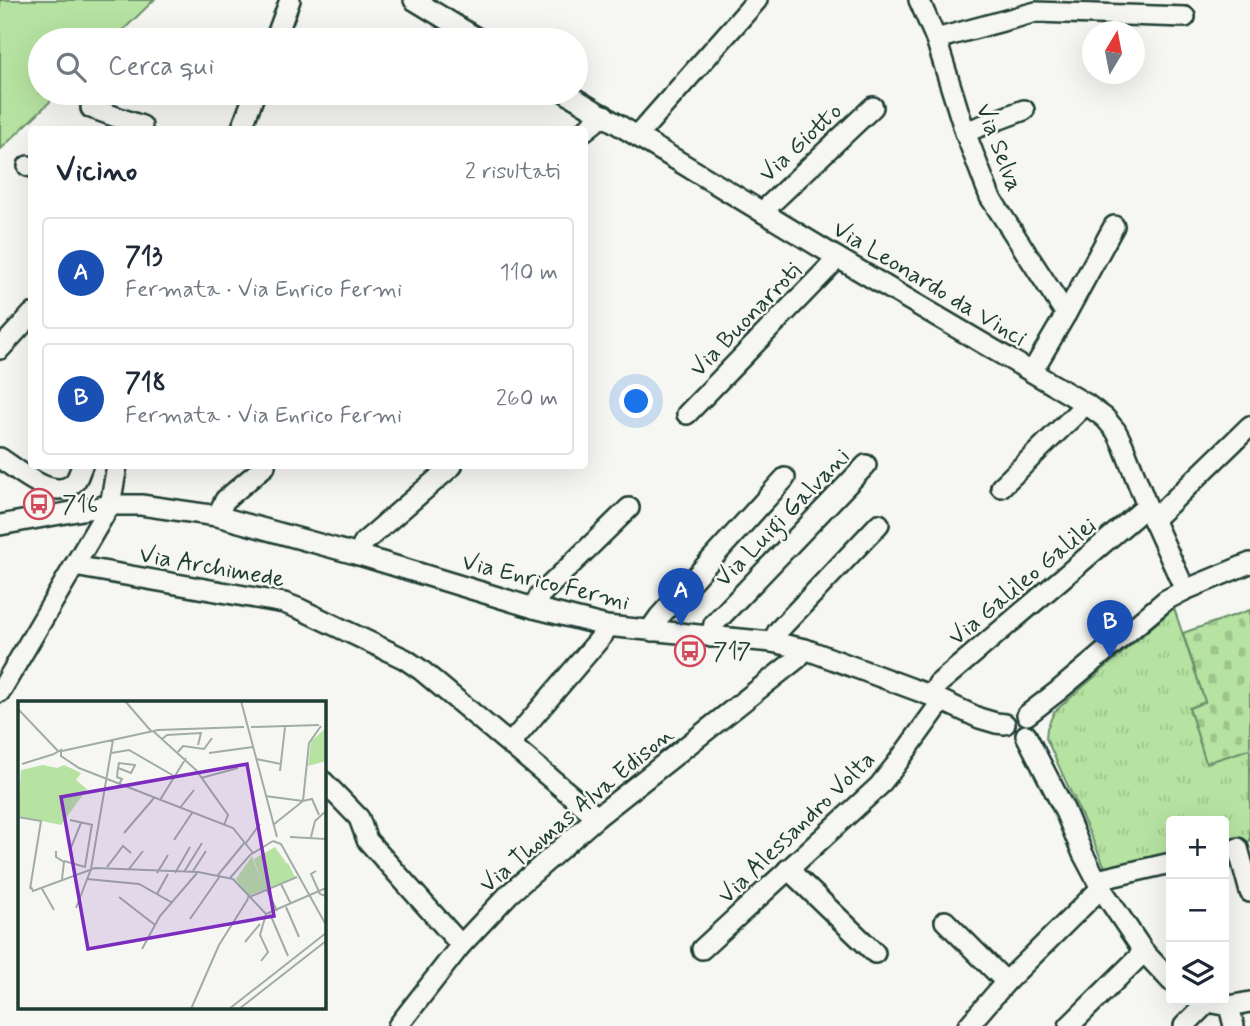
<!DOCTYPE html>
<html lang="it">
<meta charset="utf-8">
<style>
:root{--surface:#fff;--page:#f6f6f7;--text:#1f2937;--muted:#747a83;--line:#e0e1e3;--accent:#2563eb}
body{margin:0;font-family:Mynerve,sans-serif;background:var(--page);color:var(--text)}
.controls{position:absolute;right:21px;bottom:21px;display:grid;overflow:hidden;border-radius:7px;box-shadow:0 7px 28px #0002}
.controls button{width:63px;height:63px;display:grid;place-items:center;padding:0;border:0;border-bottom:2px solid var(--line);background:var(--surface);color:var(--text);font:35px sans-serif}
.compass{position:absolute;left:1082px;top:21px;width:63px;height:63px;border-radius:50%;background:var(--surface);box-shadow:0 7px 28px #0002;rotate:10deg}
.you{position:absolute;left:637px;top:402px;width:24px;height:24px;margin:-18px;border:5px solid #fff;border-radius:50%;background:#1a73e8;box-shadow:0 0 0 10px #1a73e833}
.badge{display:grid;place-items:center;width:46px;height:46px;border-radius:50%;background:var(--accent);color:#fff;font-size:23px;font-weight:700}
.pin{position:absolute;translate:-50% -58px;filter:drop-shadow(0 2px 4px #0008)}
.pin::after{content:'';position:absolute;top:37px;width:24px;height:21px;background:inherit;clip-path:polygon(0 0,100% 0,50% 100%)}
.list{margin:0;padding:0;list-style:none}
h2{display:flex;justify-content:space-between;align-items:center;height:91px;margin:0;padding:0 28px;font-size:30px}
h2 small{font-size:23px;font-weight:400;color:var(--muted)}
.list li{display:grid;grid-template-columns:46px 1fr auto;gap:21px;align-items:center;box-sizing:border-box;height:112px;margin:0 14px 14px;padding:0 14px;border:2px solid var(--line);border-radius:7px}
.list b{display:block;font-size:26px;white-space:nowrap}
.list p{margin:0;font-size:23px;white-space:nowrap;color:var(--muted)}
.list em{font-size:23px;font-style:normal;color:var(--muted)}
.icon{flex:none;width:38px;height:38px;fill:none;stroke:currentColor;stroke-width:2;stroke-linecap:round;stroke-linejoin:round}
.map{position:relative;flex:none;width:1250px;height:1026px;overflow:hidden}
.search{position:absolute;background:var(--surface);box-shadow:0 7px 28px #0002;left:28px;top:28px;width:560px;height:77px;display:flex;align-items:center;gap:18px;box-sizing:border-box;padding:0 24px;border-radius:38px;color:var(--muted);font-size:26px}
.panel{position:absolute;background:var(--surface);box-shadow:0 7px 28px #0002;left:28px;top:126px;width:560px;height:343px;border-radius:7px}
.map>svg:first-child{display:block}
.grass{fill:#b6e3a1;stroke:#6a906a;stroke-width:2}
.cemetery{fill:url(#cemetery-stones);stroke:#6a906a;stroke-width:2}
.park{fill:url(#park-tufts);stroke:#6a906a;stroke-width:2}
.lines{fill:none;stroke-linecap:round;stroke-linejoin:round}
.minor-casing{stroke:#1f3d34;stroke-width:24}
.minor{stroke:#f6f6f2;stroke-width:19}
.labels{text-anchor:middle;stroke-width:5;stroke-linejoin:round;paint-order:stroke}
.street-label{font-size:24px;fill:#1f3d34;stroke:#f6f6f2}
.poi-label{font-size:24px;fill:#1f3d34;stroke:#f6f6f2;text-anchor:start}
.inset-road{fill:none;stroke:#a0aca6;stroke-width:2}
.view{fill:#7b2cbf;fill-opacity:0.15;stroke:#7b2cbf;stroke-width:3.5}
.inset-edge{fill:none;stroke:#1f3d34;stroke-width:3.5}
</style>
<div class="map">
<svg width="1250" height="1026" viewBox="0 0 1250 1026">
<defs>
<pattern id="cemetery-stones" width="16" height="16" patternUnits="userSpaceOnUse" patternTransform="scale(1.75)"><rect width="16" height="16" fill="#b6e3a1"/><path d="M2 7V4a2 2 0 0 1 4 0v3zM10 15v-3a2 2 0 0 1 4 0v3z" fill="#9cc48b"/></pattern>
<pattern id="park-tufts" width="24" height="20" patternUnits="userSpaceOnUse" patternTransform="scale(1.75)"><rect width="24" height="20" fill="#b6e3a1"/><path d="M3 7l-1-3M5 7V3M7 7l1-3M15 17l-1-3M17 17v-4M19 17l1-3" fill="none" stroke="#9cc48b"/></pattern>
</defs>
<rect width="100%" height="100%" fill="#f6f6f2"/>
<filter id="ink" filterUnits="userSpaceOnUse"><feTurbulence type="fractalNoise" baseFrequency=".0143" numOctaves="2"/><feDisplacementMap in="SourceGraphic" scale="14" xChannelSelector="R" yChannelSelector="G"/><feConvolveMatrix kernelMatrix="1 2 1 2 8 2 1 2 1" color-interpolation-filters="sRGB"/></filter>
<g filter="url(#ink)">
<polygon class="grass" points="0,0 154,0 113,40 40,40 40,93 59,93 0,150"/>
<polygon class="cemetery" points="1250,610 1250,749 1206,763 1189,708 1205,702 1183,633"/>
<polygon class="park" points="1174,608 1205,702 1189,708 1206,763 1250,749 1250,841 1241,843 1239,839 1224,842 1224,821 1171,821 1171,853 1105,867 1046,738 1047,728 1054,712"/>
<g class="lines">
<g class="minor-casing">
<g id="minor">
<polyline points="414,0 480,40"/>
<polyline points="919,0 936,39 965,132 990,197 1066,314 1032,372"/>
<polyline points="936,39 1036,12 1185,17"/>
<polyline points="275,40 290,0"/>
<polyline points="566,93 838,258 1086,404 1105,418 1116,431 1123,445 1147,506 1185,590"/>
<polyline points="91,108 142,126 141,130"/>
<polyline points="241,130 255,93"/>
<polyline points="584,131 604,115"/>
<polyline points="965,132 1024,110"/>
<polyline points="637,136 757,0"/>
<polyline points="28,166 32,167"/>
<polyline points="762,212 873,107"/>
<polyline points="1066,314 1114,226"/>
<polyline points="0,349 32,314"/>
<polyline points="687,414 838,258"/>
<path d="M0,458C17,469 51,500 71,485C78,481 79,472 82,466"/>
<polyline points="1001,487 1086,404"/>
<polyline points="217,516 225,500 265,466"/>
<polyline points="1153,520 1250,426"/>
<polyline points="0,525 110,505 141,505 217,516 359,555 534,608 606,626 772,642 805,649 932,696 979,718 996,723 1005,724"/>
<polyline points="359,555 364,542 452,466"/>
<polyline points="74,566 284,603 300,609 405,659 421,670 597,817"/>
<polyline points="534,608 540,595 629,508"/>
<polyline points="653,631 654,624 659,617 785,478"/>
<polyline points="711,637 714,624 866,465"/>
<polyline points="772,642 778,631 879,524"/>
<polyline points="0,692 110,505 117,466"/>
<polyline points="932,696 938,684 1147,506"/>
<polyline points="1027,715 1058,691 1166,600 1185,590 1250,563"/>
<polyline points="1026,735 1064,809 1083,854 1101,888 1144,952 1171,981"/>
<polyline points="510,744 603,635 606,626"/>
<polyline points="324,782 359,818 367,840 461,945"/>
<polyline points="1238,848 1250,892"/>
<polyline points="788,869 875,953"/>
<polyline points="1097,880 1171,863"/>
<polyline points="945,921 1006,982"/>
<polyline points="702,949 879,786 895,766 942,701"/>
<polyline points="1198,1000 1229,1006 1250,1002"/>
<polyline points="1229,1006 1234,1026"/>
<polyline points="398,1026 461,945 509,894 597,817 798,658 805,649"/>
<polyline points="968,1026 1006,982 1101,888"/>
<polyline points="1069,1026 1144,952"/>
<polyline points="1184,1026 1208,1002"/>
</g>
</g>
<use href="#minor" class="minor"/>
</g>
</g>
<defs>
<g id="bus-ring" transform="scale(1.575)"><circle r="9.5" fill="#f6f6f2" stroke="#d1495b" stroke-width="1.5"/><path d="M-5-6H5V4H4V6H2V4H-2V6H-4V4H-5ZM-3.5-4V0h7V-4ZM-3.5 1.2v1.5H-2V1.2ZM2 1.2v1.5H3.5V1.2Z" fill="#d1495b"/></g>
</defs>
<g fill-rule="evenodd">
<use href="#bus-ring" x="39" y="504"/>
<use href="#bus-ring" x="690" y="651"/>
</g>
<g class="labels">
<g class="street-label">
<text transform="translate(800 142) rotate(-43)" y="8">Via Giotto</text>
<text transform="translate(1000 147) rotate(69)" y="8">Via Selva</text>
<text transform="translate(930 283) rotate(31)" y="8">Via Leonardo da Vinci</text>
<text transform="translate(745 319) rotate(-46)" y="8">Via Buonarroti</text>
<text transform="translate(782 517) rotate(-46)" y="8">Via Luigi Galvani</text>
<text transform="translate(212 566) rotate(10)" y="8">Via Archimede</text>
<text transform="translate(546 581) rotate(14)" y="8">Via Enrico Fermi</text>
<text transform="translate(1022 581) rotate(-40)" y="8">Via Galileo Galilei</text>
<text transform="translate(576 809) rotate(-40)" y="8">Via Thomas Alva Edison</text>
<text transform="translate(796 827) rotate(-44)" y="8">Via Alessandro Volta</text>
</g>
<g class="poi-label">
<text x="62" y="512">716</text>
<text x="713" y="659">717</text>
</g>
</g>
<g transform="translate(18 701)">
<rect width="308" height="308" fill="#f6f6f2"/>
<path d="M25,64L39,67L46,64L63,72L58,79L69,88L43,124L0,115L3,69Z" fill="#b6e3a1"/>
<path d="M308,27V60L290,65L293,40Z" fill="#b6e3a1"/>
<path d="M257,146L269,163L242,177L236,158Z" fill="#b6e3a1"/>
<path d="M234,155L242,177L270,162L277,176L230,195L218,178Z" fill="#b6e3a1"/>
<path class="inset-road" d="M107,0L133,30M223,0L259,136M0,8L40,50M233,26L301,24M135,30L178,69L210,114L206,124M144,38L149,34L183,32L180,44M44,50L140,29L226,26M160,51L165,45L186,48L194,37M93,52L111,49L156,75M191,52L235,46M34,54L43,49V55L61,67L215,127L235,152M238,58L263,63M4,63L36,53M100,67L113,72L117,64L101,62L100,67L99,76L104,78L101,83M262,70L267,26M183,77L220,67M247,95L285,100L255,124M142,99L168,57M162,107L176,89M301,114L294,98L285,100L291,42L303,25M0,116L23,120L12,188M52,119L75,124M106,132L136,97M272,136L308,138M293,136L297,120L308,110M156,139L174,112M255,140L263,143L308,224M228,142L242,123M52,149L63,122M38,150V156L46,161L44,178M46,160L67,166L74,123M89,166L105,145L113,152M111,168L125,150M175,170L188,150M298,170L293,173L302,193L308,195M166,171L184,142M139,172L150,154M157,172L172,146M200,174L227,141M212,177L232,154L255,140M69,178L121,183L153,201M215,178L248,213L308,187M263,183L273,203M13,186L15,190L77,167L180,171L215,178M23,186L36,209M249,189L259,210M139,193L150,173M101,196L137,224M229,197L279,176M268,206L281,236M58,207L73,168L95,39M252,213L270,255M172,218L202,175M227,241L242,223M124,248L142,215L179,172M243,260L250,251L242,234L248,213M173,308L201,244L230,198M211,308L308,232M221,308L308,240"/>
<path class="view" d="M229,63L256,215L70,248L43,96Z"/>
<rect width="308" height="308" class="inset-edge"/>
</g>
</svg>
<div class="controls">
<button>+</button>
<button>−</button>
<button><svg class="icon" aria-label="layers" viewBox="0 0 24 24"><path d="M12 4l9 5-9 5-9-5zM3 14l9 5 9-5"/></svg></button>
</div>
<svg class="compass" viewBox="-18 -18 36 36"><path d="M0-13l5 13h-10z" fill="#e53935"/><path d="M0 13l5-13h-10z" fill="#747a83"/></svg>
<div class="you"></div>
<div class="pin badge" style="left:681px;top:626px;background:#1a4fb4">A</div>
<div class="pin badge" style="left:1110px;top:658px;background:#1a4fb4">B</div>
<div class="search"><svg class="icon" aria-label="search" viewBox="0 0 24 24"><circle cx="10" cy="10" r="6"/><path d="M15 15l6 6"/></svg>Cerca qui</div>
<section class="panel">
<h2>Vicino<small>2 risultati</small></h2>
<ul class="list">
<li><span class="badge" style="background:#1a4fb4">A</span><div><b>713</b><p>Fermata · Via Enrico Fermi</p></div><em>110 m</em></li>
<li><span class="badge" style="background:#1a4fb4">B</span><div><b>718</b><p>Fermata · Via Enrico Fermi</p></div><em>260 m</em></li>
</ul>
</section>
</div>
